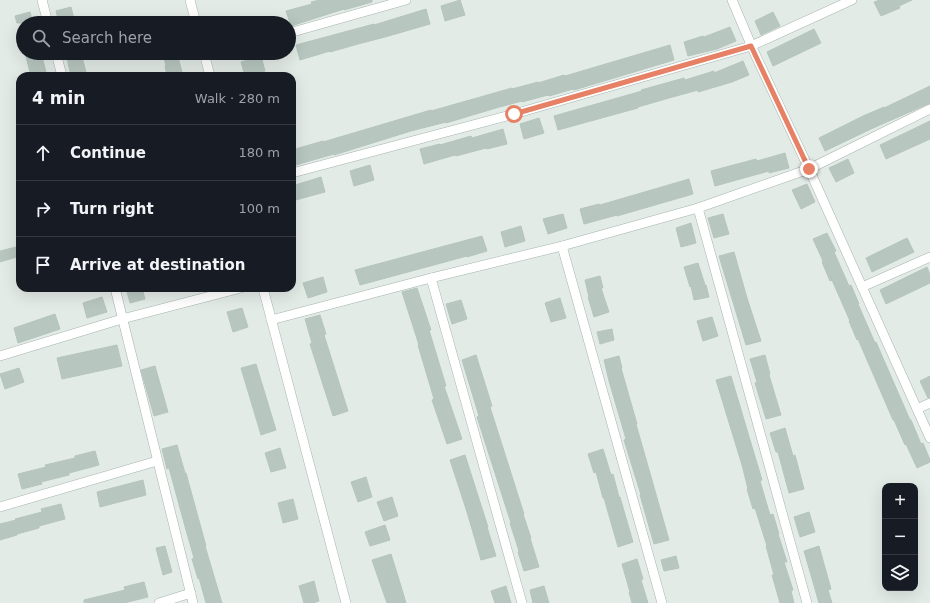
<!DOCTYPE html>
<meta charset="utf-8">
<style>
:root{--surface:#171b24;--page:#242831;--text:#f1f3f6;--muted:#9ea1a6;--line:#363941}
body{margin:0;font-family:"DejaVu Sans",sans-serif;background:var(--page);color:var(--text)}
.controls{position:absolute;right:12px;bottom:12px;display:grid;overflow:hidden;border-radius:8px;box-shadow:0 4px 16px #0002}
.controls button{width:36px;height:36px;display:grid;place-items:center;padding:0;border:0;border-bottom:1px solid var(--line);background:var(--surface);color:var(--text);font:20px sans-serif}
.stop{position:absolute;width:12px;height:12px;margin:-9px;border:3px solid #e78165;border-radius:50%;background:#fff}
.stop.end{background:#e78165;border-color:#fff;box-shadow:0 1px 4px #0008}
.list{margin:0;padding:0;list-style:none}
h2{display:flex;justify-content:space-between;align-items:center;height:52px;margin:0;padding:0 16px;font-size:17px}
h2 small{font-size:13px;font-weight:400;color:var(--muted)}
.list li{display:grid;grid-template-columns:26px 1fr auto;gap:12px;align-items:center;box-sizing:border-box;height:56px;padding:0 16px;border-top:1px solid var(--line)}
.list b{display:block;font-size:15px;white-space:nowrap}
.list em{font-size:13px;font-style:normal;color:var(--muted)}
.icon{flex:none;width:22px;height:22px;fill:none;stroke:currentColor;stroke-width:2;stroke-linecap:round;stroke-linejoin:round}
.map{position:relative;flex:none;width:930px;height:603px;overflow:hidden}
.search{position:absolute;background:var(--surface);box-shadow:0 4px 16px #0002;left:16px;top:16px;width:280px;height:44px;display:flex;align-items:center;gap:10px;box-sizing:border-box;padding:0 14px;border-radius:22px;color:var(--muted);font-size:15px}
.panel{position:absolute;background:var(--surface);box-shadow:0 4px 16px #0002;left:16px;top:72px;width:280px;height:220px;border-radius:12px}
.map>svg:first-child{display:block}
.building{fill:#b8c6c0;stroke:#b5c5be}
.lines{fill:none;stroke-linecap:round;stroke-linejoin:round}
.street-casing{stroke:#a6b3ae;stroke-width:10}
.street{stroke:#fff;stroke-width:9}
.route{stroke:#e78165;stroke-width:5}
</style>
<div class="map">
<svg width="930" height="603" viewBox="0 0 930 603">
<rect width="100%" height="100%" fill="#e3ebe7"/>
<g class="building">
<polygon points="320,0 372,0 372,2 344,10 344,9 291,26 286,11 312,4 311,2"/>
<polygon points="460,0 465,15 445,21 441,6"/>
<polygon points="880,0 912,0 899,6 900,8 881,16 874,2"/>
<polygon points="71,7 75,23 59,23 56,11"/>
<polygon points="426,9 430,24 385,37 358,44 330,52 330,51 300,60 296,45 374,24 374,25"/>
<polygon points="30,12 33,23 17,23 15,16"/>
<polygon points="773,12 780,26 761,35 755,21"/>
<polygon points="730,27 736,41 717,49 688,56 684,42 703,36 704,37"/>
<polygon points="814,29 821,43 773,66 767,52"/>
<polygon points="670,45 674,60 574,90 573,89 549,96 548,95 522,102 522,101 496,108 446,123 446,122 411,131 334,155 334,154 292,166 292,150 323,141 323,142 431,110 431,111 512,88 512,89 538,82 538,83 564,75 565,76"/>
<polygon points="25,53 41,53 47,76 31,76"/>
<polygon points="66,53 81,53 87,76 71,76"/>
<polygon points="163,53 177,53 183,76 167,76 165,66 166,66"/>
<polygon points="261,56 265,71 245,76 241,62"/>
<polygon points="743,61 749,75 732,82 698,92 698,90 669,98 638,107 638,108 558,130 554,116 642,91 641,90 684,78 685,80 714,71 714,73"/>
<polygon points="930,86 930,103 871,129 825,151 819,138 863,116 884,107 884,108"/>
<polygon points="539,118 544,133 524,139 520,124"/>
<polygon points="930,121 930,139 886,159 880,145"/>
<polygon points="503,129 507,144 487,149 486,148 456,156 455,155 424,164 420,149 440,144 440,145 471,136 472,138"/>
<polygon points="785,153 789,168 769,173 769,171 715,186 711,171 756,159 757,161"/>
<polygon points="848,159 854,173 836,182 829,168"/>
<polygon points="370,165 374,180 354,186 350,171"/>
<polygon points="321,177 325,192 292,201 292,186"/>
<polygon points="689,179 693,194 617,216 617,215 584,224 580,209 599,204 600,205"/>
<polygon points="807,184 815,202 801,209 792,190"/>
<polygon points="563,214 567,228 548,234 543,219"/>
<polygon points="723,214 729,234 714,238 708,218"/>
<polygon points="691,223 696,243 681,247 676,228"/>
<polygon points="521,226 525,241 505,247 501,232"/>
<polygon points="827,233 836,251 834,252 849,286 851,285 859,304 858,304 875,343 876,342 910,420 911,420 921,444 923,443 930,460 930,462 917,468 906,444 905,445 894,420 893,420 858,339 857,340 849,321 850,321 832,280 830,281 822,262 823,261 813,239"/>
<polygon points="482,236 487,251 467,257 467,256 360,285 355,270"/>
<polygon points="907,238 914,252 872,272 866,258"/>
<polygon points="20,246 20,256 0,262 0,251"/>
<polygon points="734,252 747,298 761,341 746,345 719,256"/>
<polygon points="698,263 705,285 706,285 709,297 694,300 691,286 690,287 684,267"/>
<polygon points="927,267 930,275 930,283 886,304 880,290"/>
<polygon points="600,276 603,288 601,288 609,312 594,317 588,297 589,297 585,280"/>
<polygon points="323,277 327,292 308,298 303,283"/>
<polygon points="126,288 142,288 145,299 130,303"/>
<polygon points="417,288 431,330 429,330 446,386 444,386 462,439 447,444 432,400 434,399 418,345 419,345 402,292"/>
<polygon points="102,297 107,312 87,318 83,303"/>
<polygon points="560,298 566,318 551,322 545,303"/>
<polygon points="461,300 467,319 452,324 446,304"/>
<polygon points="242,308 248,327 233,332 227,312"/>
<polygon points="55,314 60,329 18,343 14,328"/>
<polygon points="320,315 326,334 324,335 348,411 333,416 310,344 312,343 305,319"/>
<polygon points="712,317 718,336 703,341 697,321"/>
<polygon points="612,329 614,340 600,344 597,332"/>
<polygon points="117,345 122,366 62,379 57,358"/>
<polygon points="476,355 492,406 490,407 524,514 523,514 531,538 530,538 539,567 524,571 518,552 519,551 510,523 511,523 477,417 479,416 462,360"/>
<polygon points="765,355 770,374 769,375 781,415 766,419 755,383 757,382 750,359"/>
<polygon points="619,356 622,368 621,368 637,424 636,424 669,540 654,544 640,495 641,495 624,440 626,439 609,381 604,360"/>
<polygon points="256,364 276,430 261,435 241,368"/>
<polygon points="155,366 168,412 154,416 141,370"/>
<polygon points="19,368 24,382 5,389 0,374"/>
<polygon points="731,376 753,450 762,480 760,481 770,515 773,514 779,534 778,534 787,562 784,562 793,590 791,591 794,603 780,603 772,575 774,575 766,546 767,546 755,508 753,509 747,489 748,489 742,465 716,380"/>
<polygon points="930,376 930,397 928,398 920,381"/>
<polygon points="785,428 793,456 795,455 804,489 789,493 778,452 776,452 770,433"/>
<polygon points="177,445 185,473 186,473 206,546 205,546 222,603 206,603 199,578 198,579 192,559 194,558 186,530 169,468 167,469 162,449"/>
<polygon points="280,448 286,468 271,472 265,453"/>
<polygon points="603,449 611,475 613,474 619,497 620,497 633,542 618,547 604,498 603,498 596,472 594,473 588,454"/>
<polygon points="95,451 99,465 69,473 69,475 41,482 42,484 22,489 18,474 46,467 45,465 75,458 75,456"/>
<polygon points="465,455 480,502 488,527 487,527 496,556 481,560 467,512 450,460"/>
<polygon points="366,477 372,497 358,502 351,482"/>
<polygon points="143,480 146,495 100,507 97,492"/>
<polygon points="392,497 398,516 384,521 377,502"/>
<polygon points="293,499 298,519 283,523 278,503"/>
<polygon points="61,504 65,519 39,526 39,528 17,534 17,535 0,540 0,524 16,520 15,519 42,512 41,509"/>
<polygon points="809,512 815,532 800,537 794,517"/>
<polygon points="385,525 390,540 370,546 365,532"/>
<polygon points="165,546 172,572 163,575 156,548"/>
<polygon points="819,546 831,589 828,590 832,603 819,603 804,551"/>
<polygon points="391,554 401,586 406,603 387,603 382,589 372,560"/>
<polygon points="676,556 679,568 664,571 661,560"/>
<polygon points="637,559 643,579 641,580 648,603 632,603 629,592 630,592 622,564"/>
<polygon points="314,581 319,601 313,603 304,603 299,586"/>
<polygon points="144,582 148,597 124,603 84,603 84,600 125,590 124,587"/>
<polygon points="506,586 511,603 495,603 491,591"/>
<polygon points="544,586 549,603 533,603 530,590"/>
</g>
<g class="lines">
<g class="street-casing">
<g id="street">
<polyline points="42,0 48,23"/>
<polyline points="190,0 196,23"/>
<polyline points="732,0 755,54 809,169 930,438"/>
<polyline points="289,33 406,0"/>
<polyline points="56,53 62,76"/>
<polyline points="204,53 210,76"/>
<polyline points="205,56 217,53"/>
<polyline points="292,173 514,114 751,46 852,0"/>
<polyline points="698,208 807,603"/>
<polyline points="562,246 662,603"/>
<polyline points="431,278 522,603"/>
<polyline points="862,287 930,257"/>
<polyline points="115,288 193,603"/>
<polyline points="263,288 346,603"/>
<polyline points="271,320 431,278 562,246 698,208 809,169 930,109"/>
<polyline points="0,356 122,319 241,288"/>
<polyline points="917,409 930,403"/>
<polyline points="0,507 157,461"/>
<polyline points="159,603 191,593"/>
</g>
</g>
<use href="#street" class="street"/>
</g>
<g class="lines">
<polyline class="route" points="514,114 751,46 809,169"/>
</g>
</svg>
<div class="controls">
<button>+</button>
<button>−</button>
<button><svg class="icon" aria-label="layers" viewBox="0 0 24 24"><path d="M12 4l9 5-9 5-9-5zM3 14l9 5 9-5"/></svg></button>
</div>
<div class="stop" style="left:514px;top:114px"></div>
<div class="stop end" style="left:809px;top:169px"></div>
<div class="search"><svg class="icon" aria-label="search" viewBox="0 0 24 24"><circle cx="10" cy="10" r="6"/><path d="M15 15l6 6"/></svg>Search here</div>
<section class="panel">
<h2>4 min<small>Walk · 280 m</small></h2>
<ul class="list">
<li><svg class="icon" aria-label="ahead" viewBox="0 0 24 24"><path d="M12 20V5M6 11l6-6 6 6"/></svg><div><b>Continue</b></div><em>180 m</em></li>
<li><svg class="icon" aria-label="right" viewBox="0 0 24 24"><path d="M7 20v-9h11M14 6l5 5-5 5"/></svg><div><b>Turn right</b></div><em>100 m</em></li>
<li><svg class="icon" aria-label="arrive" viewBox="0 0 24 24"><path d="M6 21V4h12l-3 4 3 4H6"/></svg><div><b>Arrive at destination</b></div></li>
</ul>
</section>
</div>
